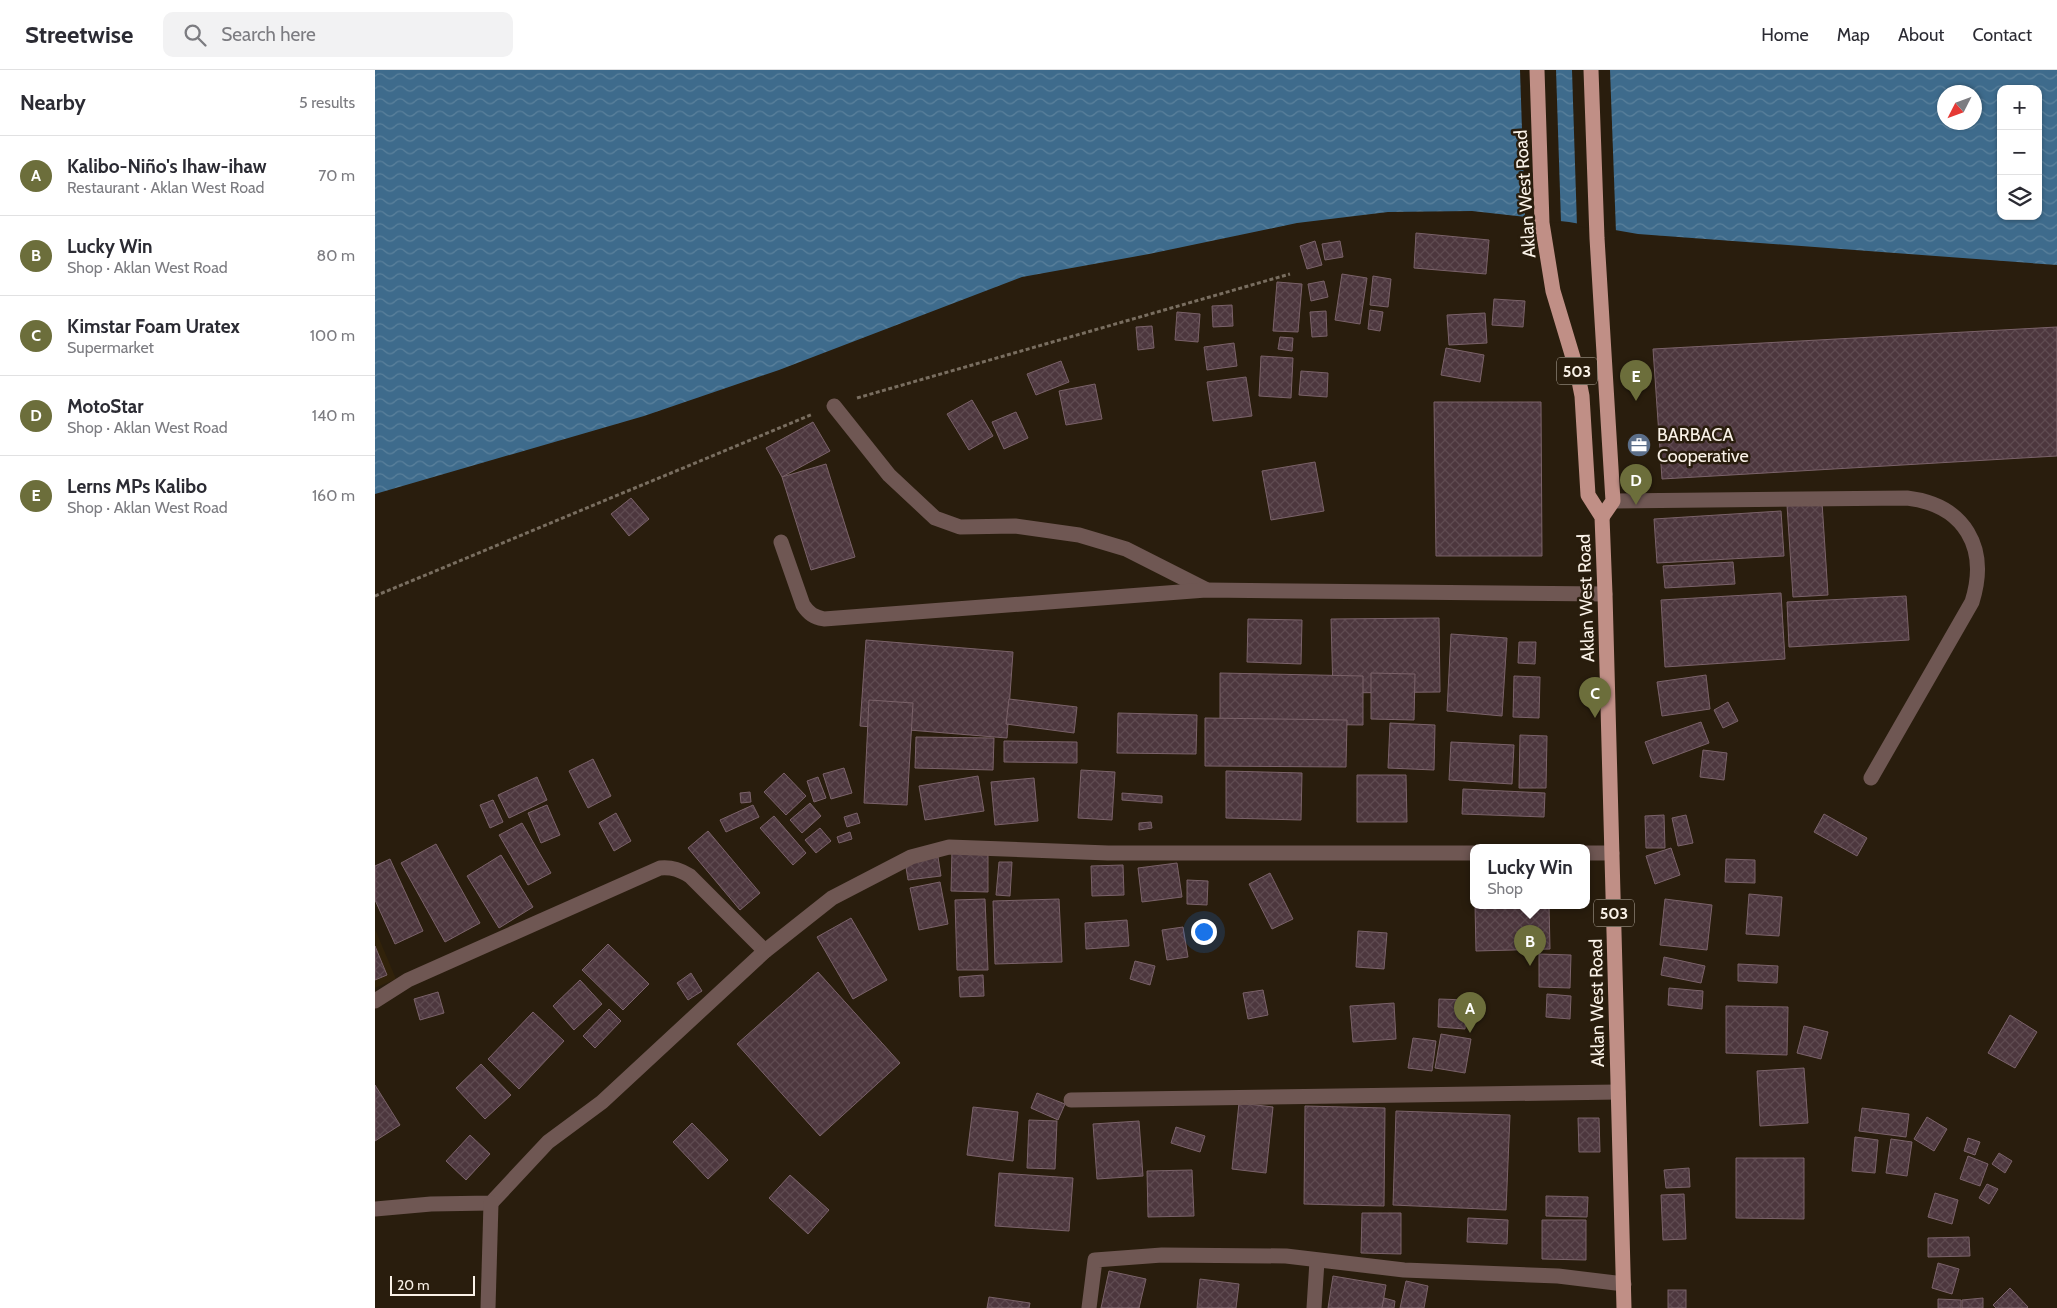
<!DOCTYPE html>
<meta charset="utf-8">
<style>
:root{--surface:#fff;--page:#f2f2f3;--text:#2b2b33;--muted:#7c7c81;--line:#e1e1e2;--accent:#6c6e3b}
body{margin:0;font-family:Cabin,sans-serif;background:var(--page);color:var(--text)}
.controls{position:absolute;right:15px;top:15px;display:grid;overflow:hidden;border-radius:10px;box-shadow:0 1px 4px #0004}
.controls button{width:45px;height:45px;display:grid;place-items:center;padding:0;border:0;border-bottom:1px solid var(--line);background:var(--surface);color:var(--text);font:25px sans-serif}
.compass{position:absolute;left:1562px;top:15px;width:45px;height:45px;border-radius:50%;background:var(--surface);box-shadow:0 1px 4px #0004;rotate:228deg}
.scale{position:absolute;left:15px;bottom:12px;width:85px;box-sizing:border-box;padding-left:5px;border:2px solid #faf2e8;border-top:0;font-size:14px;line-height:18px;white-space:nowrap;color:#faf2e8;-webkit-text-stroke:4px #291d0d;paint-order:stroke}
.you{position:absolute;left:828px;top:861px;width:18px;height:18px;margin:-12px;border:4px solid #fff;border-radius:50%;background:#1a73e8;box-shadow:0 0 0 8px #1a73e833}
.badge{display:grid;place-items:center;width:32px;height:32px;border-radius:50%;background:var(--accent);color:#fff;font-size:16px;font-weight:700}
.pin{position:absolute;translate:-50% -41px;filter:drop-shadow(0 1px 2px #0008)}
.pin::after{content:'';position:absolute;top:26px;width:18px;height:15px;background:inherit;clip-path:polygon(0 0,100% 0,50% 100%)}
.popup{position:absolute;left:1095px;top:774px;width:120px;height:65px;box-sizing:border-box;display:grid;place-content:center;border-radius:10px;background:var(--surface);filter:drop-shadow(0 1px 4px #0005);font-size:16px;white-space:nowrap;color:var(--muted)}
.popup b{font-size:19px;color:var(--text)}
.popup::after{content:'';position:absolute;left:50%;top:100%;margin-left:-10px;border:10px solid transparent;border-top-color:var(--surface)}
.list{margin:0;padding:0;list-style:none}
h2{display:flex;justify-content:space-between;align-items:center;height:65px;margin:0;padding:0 20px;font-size:21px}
h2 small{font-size:16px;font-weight:400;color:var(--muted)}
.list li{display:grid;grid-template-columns:32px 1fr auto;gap:15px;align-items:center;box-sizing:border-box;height:80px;padding:0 20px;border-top:1px solid var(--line)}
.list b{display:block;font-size:19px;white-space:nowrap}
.list p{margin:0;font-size:16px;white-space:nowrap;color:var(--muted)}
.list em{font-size:16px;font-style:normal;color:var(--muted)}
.icon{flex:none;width:28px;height:28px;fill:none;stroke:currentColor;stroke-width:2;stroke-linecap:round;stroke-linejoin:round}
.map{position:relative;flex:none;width:1682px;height:1238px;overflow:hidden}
header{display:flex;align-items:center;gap:30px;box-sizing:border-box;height:70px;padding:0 25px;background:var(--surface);border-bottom:1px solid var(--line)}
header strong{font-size:24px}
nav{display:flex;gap:28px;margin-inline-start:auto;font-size:18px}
.search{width:350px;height:45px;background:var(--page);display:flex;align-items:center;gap:12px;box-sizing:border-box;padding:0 18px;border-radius:10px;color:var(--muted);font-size:19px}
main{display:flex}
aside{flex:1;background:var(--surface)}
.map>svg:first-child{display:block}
.built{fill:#31220a}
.water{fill:url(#water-waves);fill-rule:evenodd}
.pier{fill:#291d0d}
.building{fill:url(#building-cross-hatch);stroke:#7a6269}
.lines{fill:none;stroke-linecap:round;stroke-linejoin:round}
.path{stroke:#796e60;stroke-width:3;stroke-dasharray:4 2.5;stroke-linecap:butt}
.minor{stroke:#6f5753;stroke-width:15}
.major{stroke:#c08f86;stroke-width:15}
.labels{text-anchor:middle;stroke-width:5;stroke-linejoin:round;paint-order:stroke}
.shield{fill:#291d0d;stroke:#bbb2a6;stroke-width:1}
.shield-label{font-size:16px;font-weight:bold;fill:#faf2e8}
.street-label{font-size:18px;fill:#faf2e8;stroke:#291d0d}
.poi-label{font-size:18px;fill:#faf2e8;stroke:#291d0d;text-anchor:start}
</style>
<header>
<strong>Streetwise</strong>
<div class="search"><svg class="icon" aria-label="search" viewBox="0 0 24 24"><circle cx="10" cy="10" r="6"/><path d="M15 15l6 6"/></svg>Search here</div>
<nav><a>Home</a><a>Map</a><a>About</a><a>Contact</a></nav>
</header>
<main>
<aside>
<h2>Nearby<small>5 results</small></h2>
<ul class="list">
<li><span class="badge">A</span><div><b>Kalibo-Niño's Ihaw-ihaw</b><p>Restaurant · Aklan West Road</p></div><em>70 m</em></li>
<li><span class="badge">B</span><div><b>Lucky Win</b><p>Shop · Aklan West Road</p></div><em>80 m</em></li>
<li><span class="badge">C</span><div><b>Kimstar Foam Uratex</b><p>Supermarket</p></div><em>100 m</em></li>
<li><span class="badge">D</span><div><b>MotoStar</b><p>Shop · Aklan West Road</p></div><em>140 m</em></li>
<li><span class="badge">E</span><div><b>Lerns MPs Kalibo</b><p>Shop · Aklan West Road</p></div><em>160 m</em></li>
</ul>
</aside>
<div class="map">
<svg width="1682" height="1238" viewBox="0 0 1682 1238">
<defs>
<pattern id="water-waves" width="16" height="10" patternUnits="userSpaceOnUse" patternTransform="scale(1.25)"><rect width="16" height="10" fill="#3e6b8c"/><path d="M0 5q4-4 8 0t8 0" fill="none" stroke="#5b819c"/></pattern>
<pattern id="building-cross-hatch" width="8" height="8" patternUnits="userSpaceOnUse" patternTransform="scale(1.25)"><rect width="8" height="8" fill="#4d373e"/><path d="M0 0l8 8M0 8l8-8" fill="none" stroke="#5f4b51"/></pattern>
</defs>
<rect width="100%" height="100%" fill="#291d0d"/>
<polygon class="built" points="0,859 21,909 0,918"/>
<path class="water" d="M0,0H1682V195L1263,164L1194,152L1097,141L1013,142L922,153L774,184L647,207L404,300L269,346L0,424ZM1626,19H1663V146H1626ZM1570,22H1600V52H1570Z"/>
<g class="pier">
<polygon points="1145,0 1181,0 1186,153 1150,149"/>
<polygon points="1197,0 1235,0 1241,163 1202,156"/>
</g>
<g class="building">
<polygon points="1041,163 1114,170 1111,204 1039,198"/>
<polygon points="940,171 947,195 932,199 925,176"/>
<polygon points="965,171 968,187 950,190 947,174"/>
<polygon points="967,204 992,208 985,254 960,250"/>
<polygon points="998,206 1016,209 1013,237 995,235"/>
<polygon points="949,211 953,227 936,231 933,214"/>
<polygon points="902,212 927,214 923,262 898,261"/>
<polygon points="1119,229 1150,231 1148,257 1117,255"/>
<polygon points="857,235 858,256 838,257 837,236"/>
<polygon points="995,240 1008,242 1005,261 993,259"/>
<polygon points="951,241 952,266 937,267 935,242"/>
<polygon points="802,242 825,244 823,272 800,270"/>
<polygon points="1110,243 1112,273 1074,275 1072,245"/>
<polygon points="777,256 779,278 763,280 761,257"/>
<polygon points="1682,257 1682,386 1287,409 1278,279"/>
<polygon points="905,267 918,268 917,281 903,279"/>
<polygon points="859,273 862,296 832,300 829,277"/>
<polygon points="1071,278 1109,285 1105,312 1066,305"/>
<polygon points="886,286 918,288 916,328 884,326"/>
<polygon points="686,291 694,312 661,325 652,304"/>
<polygon points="926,301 953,303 952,327 924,325"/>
<polygon points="871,307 877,346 838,351 832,312"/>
<polygon points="720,314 727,349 691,355 684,321"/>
<polygon points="597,330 618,366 594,380 572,344"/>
<polygon points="1059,332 1166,332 1167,486 1061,486"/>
<polygon points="641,342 653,368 629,379 617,352"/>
<polygon points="438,352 455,381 407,407 391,378"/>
<polygon points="940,392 949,441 896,450 887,401"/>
<polygon points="451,394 480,487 436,500 407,407"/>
<polygon points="256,428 274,449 254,466 236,444"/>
<polygon points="1447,432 1453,525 1418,527 1412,435"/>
<polygon points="1406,441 1409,486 1282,493 1279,449"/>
<polygon points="1358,492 1360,514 1290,518 1288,496"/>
<polygon points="1406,523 1410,589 1290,597 1286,530"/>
<polygon points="1531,526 1534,570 1414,577 1412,532"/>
<polygon points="1064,548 1065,622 958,623 956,549"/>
<polygon points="873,549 927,550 926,594 872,592"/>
<polygon points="1076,564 1132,568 1127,646 1072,641"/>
<polygon points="491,570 638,582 632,668 485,656"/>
<polygon points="1144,572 1161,572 1160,594 1143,593"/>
<polygon points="845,603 988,606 988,655 845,653"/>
<polygon points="996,603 1040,604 1039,650 996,649"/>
<polygon points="1331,605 1335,639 1287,646 1282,612"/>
<polygon points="1139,606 1165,607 1164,648 1138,647"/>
<polygon points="634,629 702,637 699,663 631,654"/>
<polygon points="494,630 538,633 532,735 489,733"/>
<polygon points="1353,632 1363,651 1348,658 1339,640"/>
<polygon points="743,643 822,645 821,684 742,683"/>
<polygon points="830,648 972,650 971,697 830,696"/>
<polygon points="1326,652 1334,673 1278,694 1270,672"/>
<polygon points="1015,653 1060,655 1059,700 1013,698"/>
<polygon points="1145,665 1172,666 1171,718 1144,718"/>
<polygon points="541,667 619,668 618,700 540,698"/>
<polygon points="629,671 702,672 702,693 629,692"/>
<polygon points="1076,672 1139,675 1137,714 1074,710"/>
<polygon points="1328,680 1352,683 1349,710 1325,707"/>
<polygon points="218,689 236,726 213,738 194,701"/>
<polygon points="469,698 477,723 456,729 448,704"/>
<polygon points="706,700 740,702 737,750 703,748"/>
<polygon points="851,701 927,703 926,750 851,748"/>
<polygon points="409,703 431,726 411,745 389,722"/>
<polygon points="982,705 1031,705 1032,752 982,752"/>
<polygon points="603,706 609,741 550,750 544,716"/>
<polygon points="162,707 172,730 134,748 123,725"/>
<polygon points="443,707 451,728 439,732 432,711"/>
<polygon points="659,708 663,751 620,755 616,712"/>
<polygon points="1088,719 1170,723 1169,747 1087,744"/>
<polygon points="375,722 376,732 366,733 365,723"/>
<polygon points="747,723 787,726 787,733 747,730"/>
<polygon points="118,730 128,752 115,758 105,735"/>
<polygon points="435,733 446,746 427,763 415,750"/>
<polygon points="172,735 185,765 166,773 153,743"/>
<polygon points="378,735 384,747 351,762 345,750"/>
<polygon points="241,743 256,771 239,781 224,753"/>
<polygon points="482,743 485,753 472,757 469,747"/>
<polygon points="1449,744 1492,768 1482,786 1439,762"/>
<polygon points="1289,745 1290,778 1271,778 1270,746"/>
<polygon points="1311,745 1318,773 1303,776 1297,748"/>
<polygon points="399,746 431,783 418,795 385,758"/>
<polygon points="776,752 777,758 764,760 764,753"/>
<polygon points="147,753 176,803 153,815 124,765"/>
<polygon points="445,758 456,771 441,783 430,770"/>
<polygon points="333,761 385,823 365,840 313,778"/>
<polygon points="475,762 477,769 464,773 462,767"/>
<polygon points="61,774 105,853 70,872 26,793"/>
<polygon points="1296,778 1305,805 1280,814 1271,786"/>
<polygon points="577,779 613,780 613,822 576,821"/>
<polygon points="126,785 158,837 124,858 92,806"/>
<polygon points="563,787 566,806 533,810 530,791"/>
<polygon points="15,789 48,861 20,874 0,830 0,796"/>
<polygon points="1351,789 1380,790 1380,813 1350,812"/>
<polygon points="624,792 637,792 635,826 621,825"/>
<polygon points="802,793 807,827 767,832 763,798"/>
<polygon points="748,795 749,825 717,826 716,796"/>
<polygon points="895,803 918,849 897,859 874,814"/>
<polygon points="812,810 833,811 832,835 812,834"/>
<polygon points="565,812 573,854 544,860 535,818"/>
<polygon points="1374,824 1407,827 1404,866 1371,864"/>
<polygon points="610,829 613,900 582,900 580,830"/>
<polygon points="684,829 687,892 620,894 618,831"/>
<polygon points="1290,829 1337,835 1332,880 1285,875"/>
<polygon points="1100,835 1174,835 1175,879 1101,881"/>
<polygon points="476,848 512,910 478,929 442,867"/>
<polygon points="752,850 754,876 711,879 710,853"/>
<polygon points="808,857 813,887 792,890 787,860"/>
<polygon points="983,861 1012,863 1009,899 981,897"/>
<polygon points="233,874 274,914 248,940 207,900"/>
<polygon points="0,876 12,905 0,910"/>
<polygon points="1164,884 1196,885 1195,918 1164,917"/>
<polygon points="1289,887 1330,896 1326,913 1286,905"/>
<polygon points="760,891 780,896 775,915 755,909"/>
<polygon points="1363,894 1403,896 1402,913 1363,911"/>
<polygon points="443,902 525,993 445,1066 362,974"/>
<polygon points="316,903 327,921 313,930 302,913"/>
<polygon points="608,905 609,926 585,927 584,907"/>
<polygon points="205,910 227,934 199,960 178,936"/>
<polygon points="1294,918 1328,921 1327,939 1293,935"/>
<polygon points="888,920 893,945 873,949 868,923"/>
<polygon points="63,922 69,943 45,950 39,929"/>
<polygon points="1172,924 1196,926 1195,949 1171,947"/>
<polygon points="1064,929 1092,930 1090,959 1063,957"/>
<polygon points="1019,933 1021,969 978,972 975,936"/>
<polygon points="1351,936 1413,937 1412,985 1351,983"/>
<polygon points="234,939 246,951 220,978 208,966"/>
<polygon points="158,942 189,971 144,1019 113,989"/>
<polygon points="1635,945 1662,962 1640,998 1613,983"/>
<polygon points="1429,956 1453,962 1446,989 1422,983"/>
<polygon points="1066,964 1096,969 1090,1003 1060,998"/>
<polygon points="1038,968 1061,971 1057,1001 1033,998"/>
<polygon points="106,994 136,1025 110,1049 81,1018"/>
<polygon points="1429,998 1433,1053 1385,1056 1382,1001"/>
<polygon points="0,1015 25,1055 0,1071"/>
<polygon points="662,1023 690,1034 683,1050 656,1038"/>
<polygon points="864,1033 898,1037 891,1103 857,1099"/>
<polygon points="930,1036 1010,1038 1009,1136 929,1134"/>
<polygon points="598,1037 643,1042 638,1091 592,1085"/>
<polygon points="1487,1038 1534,1044 1531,1067 1484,1061"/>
<polygon points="1021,1041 1135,1045 1131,1140 1018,1135"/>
<polygon points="1552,1047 1572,1059 1559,1081 1539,1069"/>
<polygon points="1203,1048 1224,1048 1225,1082 1204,1082"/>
<polygon points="654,1050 682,1051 680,1099 652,1098"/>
<polygon points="764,1051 768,1106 722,1109 718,1054"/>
<polygon points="317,1053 353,1090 333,1109 298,1072"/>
<polygon points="801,1057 830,1066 825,1082 796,1073"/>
<polygon points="95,1065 115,1084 91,1110 71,1091"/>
<polygon points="1480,1067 1503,1070 1500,1103 1477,1101"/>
<polygon points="1593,1068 1605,1072 1600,1085 1589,1081"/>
<polygon points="1516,1069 1537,1072 1532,1106 1511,1103"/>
<polygon points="1624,1083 1637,1091 1630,1103 1617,1094"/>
<polygon points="1593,1086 1613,1094 1605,1116 1585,1109"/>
<polygon points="1361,1088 1429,1088 1429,1149 1361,1148"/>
<polygon points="1314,1098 1315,1117 1291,1118 1289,1100"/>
<polygon points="817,1100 819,1146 773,1147 772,1101"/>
<polygon points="624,1103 698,1108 694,1161 620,1156"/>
<polygon points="415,1105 454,1140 433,1164 394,1128"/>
<polygon points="1612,1114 1623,1119 1614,1134 1604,1128"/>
<polygon points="1560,1123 1583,1130 1577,1154 1553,1147"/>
<polygon points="1309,1124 1311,1169 1288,1170 1286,1125"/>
<polygon points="1171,1126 1213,1127 1212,1147 1171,1146"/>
<polygon points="987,1143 1026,1143 1026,1184 986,1183"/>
<polygon points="1093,1148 1133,1150 1132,1174 1092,1172"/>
<polygon points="1167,1150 1211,1150 1211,1190 1167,1189"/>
<polygon points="1594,1167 1595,1186 1553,1187 1553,1168"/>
<polygon points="1563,1193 1584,1199 1577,1224 1557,1218"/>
<polygon points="734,1201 771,1209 764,1238 726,1238"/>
<polygon points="958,1206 1011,1215 1007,1238 953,1238"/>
<polygon points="825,1209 864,1214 861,1238 822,1238"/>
<polygon points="1031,1211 1053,1216 1049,1238 1025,1238"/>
<polygon points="1635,1218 1653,1237 1652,1238 1621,1238 1618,1235"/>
<rect x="1293" y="1220" width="18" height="18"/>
<polygon points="614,1227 655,1233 654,1238 612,1238"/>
<polygon points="1009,1228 1020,1231 1019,1238 1007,1238"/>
<polygon points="1608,1228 1608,1238 1587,1238 1587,1230"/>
<polygon points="1563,1229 1586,1230 1586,1238 1563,1238"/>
</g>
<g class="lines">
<g class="path">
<polyline points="482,328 915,204"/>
<polyline points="0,526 438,344"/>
</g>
<g class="minor">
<polyline points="459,336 514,405 560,448 585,457 640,456 704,465 751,479 830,519"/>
<path d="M1238,431L1532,428C1590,435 1614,478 1597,532L1496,708"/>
<path d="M406,472L428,535C434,544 439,547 449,549L831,520L1230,524"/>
<polyline points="1211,783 1237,783"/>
<path d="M0,931L33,910L285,798C298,797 305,800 315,806L390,881"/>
<polyline points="696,1030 1243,1022"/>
<polyline points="0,1139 56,1134 116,1133 173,1072 227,1032 390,881 457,828 536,787 574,777 733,783 1099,783"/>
<polyline points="113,1238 116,1133"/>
<polyline points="714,1238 720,1190 787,1185 911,1186 1029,1200 1183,1206 1249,1214"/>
<polyline points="939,1238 942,1191"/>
</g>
<g class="major">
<polyline points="1162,0 1167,153 1178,221 1202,301 1207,326 1213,425 1227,447 1230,524 1249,1238"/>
<polyline points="1216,0 1222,168 1238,431 1227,447"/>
</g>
</g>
<defs>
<g id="office-disc" transform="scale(1.25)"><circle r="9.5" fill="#5c6f8a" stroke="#291d0d"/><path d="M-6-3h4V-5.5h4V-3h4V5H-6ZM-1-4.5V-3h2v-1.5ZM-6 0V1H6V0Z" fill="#fff"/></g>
</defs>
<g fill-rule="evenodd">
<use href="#office-disc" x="1264" y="375"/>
</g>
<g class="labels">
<g class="shield">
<rect x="1182" y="287.5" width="40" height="27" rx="4"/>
<rect x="1219" y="829.5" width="40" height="27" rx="4"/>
</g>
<g class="shield-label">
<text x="1202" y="307">503</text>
<text x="1239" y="849">503</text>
</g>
<g class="street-label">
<text transform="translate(1150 124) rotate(-94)" y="6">Aklan West Road</text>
<text transform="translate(1211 528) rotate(-92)" y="6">Aklan West Road</text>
<text transform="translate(1222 933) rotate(-91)" y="6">Aklan West Road</text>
</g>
<g class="poi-label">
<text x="1282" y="371">BARBACA<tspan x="1282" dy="21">Cooperative</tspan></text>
</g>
</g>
</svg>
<div class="controls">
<button>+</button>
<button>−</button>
<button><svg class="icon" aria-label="layers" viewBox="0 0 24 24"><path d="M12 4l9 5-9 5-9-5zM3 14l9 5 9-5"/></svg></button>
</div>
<svg class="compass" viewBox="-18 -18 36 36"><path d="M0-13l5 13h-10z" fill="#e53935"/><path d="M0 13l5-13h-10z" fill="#7c7c81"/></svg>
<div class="scale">20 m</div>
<div class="you"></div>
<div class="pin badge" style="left:1095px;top:963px">A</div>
<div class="pin badge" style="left:1155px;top:896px">B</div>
<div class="popup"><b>Lucky Win</b>Shop</div>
<div class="pin badge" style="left:1220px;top:648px">C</div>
<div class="pin badge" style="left:1261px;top:435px">D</div>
<div class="pin badge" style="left:1261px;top:331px">E</div>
</div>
</main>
